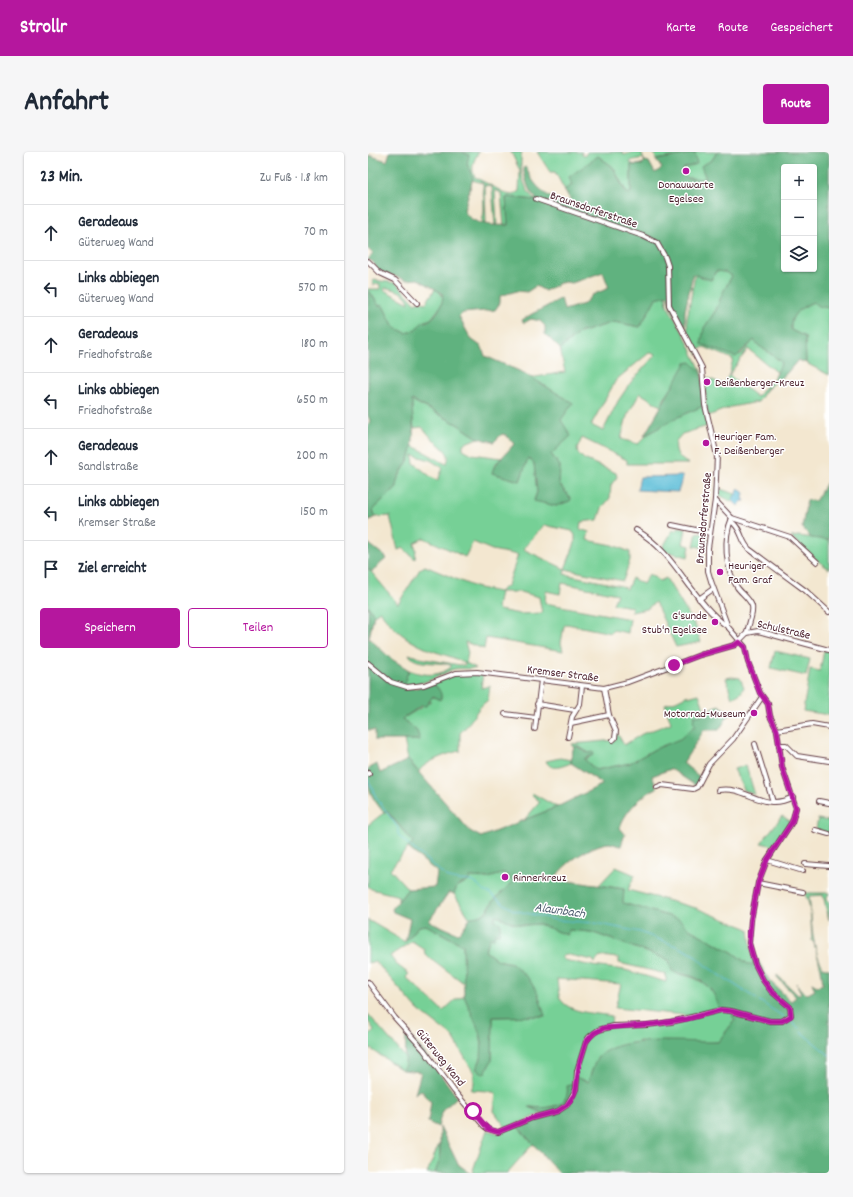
<!DOCTYPE html>
<html lang="de">
<meta charset="utf-8">
<style>
:root{--surface:#fff;--page:#f6f6f7;--text:#1f2937;--muted:#747a83;--line:#e0e1e3;--accent:#b5179e}
body{margin:0;font-family:Dekko,sans-serif;background:var(--page);color:var(--text)}
.controls{position:absolute;right:12px;top:12px;display:grid;overflow:hidden;border-radius:4px;box-shadow:0 1px 3px #0004}
.controls button{width:36px;height:36px;display:grid;place-items:center;padding:0;border:0;border-bottom:1px solid var(--line);background:var(--surface);color:var(--text);font:20px sans-serif}
.stop{position:absolute;width:12px;height:12px;margin:-9px;border:3px solid #b5179e;border-radius:50%;background:#fff}
.stop.end{background:#b5179e;border-color:#fff;box-shadow:0 1px 4px #0008}
.list{margin:0;padding:0;list-style:none}
h2{display:flex;justify-content:space-between;align-items:center;height:52px;margin:0;padding:0 16px;font-size:17px}
h2 small{font-size:13px;font-weight:400;color:var(--muted)}
.list li{display:grid;grid-template-columns:26px 1fr auto;gap:12px;align-items:center;box-sizing:border-box;height:56px;padding:0 16px;border-top:1px solid var(--line)}
.list b{display:block;font-size:15px;white-space:nowrap}
.list p{margin:0;font-size:13px;white-space:nowrap;color:var(--muted)}
.list em{font-size:13px;font-style:normal;color:var(--muted)}
.actions{display:flex;gap:8px;padding:12px 16px}
.actions a{flex:1;padding:9px 0;border:1px solid var(--accent);border-radius:4px;text-align:center;font-size:14px;color:var(--accent)}
.actions .main{background:var(--accent);color:#fff}
.icon{flex:none;width:22px;height:22px;fill:none;stroke:currentColor;stroke-width:2;stroke-linecap:round;stroke-linejoin:round}
.map{position:relative;flex:none;width:461px;height:1021px;overflow:hidden;border-radius:4px}
header{display:flex;align-items:center;gap:24px;box-sizing:border-box;height:56px;padding:0 20px;background:var(--accent);color:#fff}
header strong{font-size:19px}
nav{display:flex;gap:22px;margin-inline-start:auto;font-size:14px}
.intro{display:flex;align-items:center;justify-content:space-between;box-sizing:border-box;height:96px;padding:0 24px}
h1{margin:0;font-size:28px}
.button{padding:10px 18px;border-radius:4px;background:var(--accent);color:#fff;font-size:14px;font-weight:700}
main{display:flex;gap:24px;padding:0 24px}
aside{flex:1;background:var(--surface);border-radius:4px;box-shadow:0 1px 3px #0004}
.map>svg:first-child{display:block}
.green{fill:#76d096;stroke:#607860;fill-rule:evenodd}
.forest{fill:#60b27f;stroke:#556855;fill-rule:evenodd}
.water{fill:#57bbd6;stroke:#506d80}
.lines{fill:none;stroke-linecap:round;stroke-linejoin:round}
.stream{stroke:#57bbd6;stroke-width:1}
.minor-casing{stroke:#633d44;stroke-width:6}
.minor{stroke:#fff;stroke-width:4}
.route{stroke:#b5179e;stroke-width:5}
.poi-dot{fill:#b5179e;stroke:#fff;stroke-width:1.5}
.labels{text-anchor:middle;stroke-width:3;stroke-linejoin:round;paint-order:stroke}
.poi-label{font-size:12px;fill:#4a1f2b;stroke:#fff;text-anchor:start}
.street-label{font-size:12px;fill:#4a1f2b;stroke:#fff}
.water-label{font-size:13px;font-style:italic;fill:#4f5d6f;stroke:#fff}
</style>
<header>
<strong>Strollr</strong>
<nav><a>Karte</a><a>Route</a><a>Gespeichert</a></nav>
</header>
<div class="intro"><h1>Anfahrt</h1><a class="button">Route</a></div>
<main>
<aside>
<h2>23 Min.<small>Zu Fuß · 1.8 km</small></h2>
<ul class="list">
<li><svg class="icon" aria-label="ahead" viewBox="0 0 24 24"><path d="M12 20V5M6 11l6-6 6 6"/></svg><div><b>Geradeaus</b><p>Güterweg Wand</p></div><em>70 m</em></li>
<li><svg class="icon" aria-label="left" viewBox="0 0 24 24"><path d="M17 20v-9H6M10 6l-5 5 5 5"/></svg><div><b>Links abbiegen</b><p>Güterweg Wand</p></div><em>570 m</em></li>
<li><svg class="icon" aria-label="ahead" viewBox="0 0 24 24"><path d="M12 20V5M6 11l6-6 6 6"/></svg><div><b>Geradeaus</b><p>Friedhofstraße</p></div><em>180 m</em></li>
<li><svg class="icon" aria-label="left" viewBox="0 0 24 24"><path d="M17 20v-9H6M10 6l-5 5 5 5"/></svg><div><b>Links abbiegen</b><p>Friedhofstraße</p></div><em>650 m</em></li>
<li><svg class="icon" aria-label="ahead" viewBox="0 0 24 24"><path d="M12 20V5M6 11l6-6 6 6"/></svg><div><b>Geradeaus</b><p>Sandlstraße</p></div><em>200 m</em></li>
<li><svg class="icon" aria-label="left" viewBox="0 0 24 24"><path d="M17 20v-9H6M10 6l-5 5 5 5"/></svg><div><b>Links abbiegen</b><p>Kremser Straße</p></div><em>150 m</em></li>
<li><svg class="icon" aria-label="arrive" viewBox="0 0 24 24"><path d="M6 21V4h12l-3 4 3 4H6"/></svg><div><b>Ziel erreicht</b></div></li>
</ul>
<div class="actions"><a class="main">Speichern</a><a>Teilen</a></div>
</aside>
<div class="map">
<svg width="461" height="1021" viewBox="0 0 461 1021">
<rect width="100%" height="100%" fill="#fff"/>
<filter id="ink" filterUnits="userSpaceOnUse"><feTurbulence type="fractalNoise" baseFrequency=".025" numOctaves="2"/><feDisplacementMap in="SourceGraphic" scale="8" xChannelSelector="R" yChannelSelector="G"/><feConvolveMatrix kernelMatrix="1 2 1 2 8 2 1 2 1" color-interpolation-filters="sRGB"/></filter>
<filter id="wash" filterUnits="userSpaceOnUse"><feTurbulence type="fractalNoise" baseFrequency=".012" numOctaves="4" result="noise"/><feDisplacementMap in="SourceGraphic" scale="16" xChannelSelector="R" yChannelSelector="G"/><feGaussianBlur stdDeviation="0.9" result="paint"/><feColorMatrix in="noise" values="0 0 0 0 0 0 0 0 0 0 0 0 0 0 0 0 0 1.4 0 .05"/><feComposite in="paint" operator="in"/></filter>
<g filter="url(#wash)">
<rect width="100%" height="100%" fill="#f3e7d0"/>
<g class="green">
<path d="M94,0H111C106,7 102,16 107,25L139,42L145,43L151,39L152,19L143,0H154C151,17 154,35 167,48L140,45L138,46L140,73H136L133,41L127,38L129,72L127,73L124,35L117,33L118,71H114L116,59L115,31L104,28L105,26L99,12V3Z"/>
<path d="M169,0H214V3L217,4L219,0H254L256,3L265,0H273L277,11L274,13H263V40L260,43L245,15L230,4L205,33L196,38L211,53L212,55H206L187,20H182ZM275,6L277,11L268,13L262,11V9Z"/>
<polygon points="286,0 349,0 344,8 334,14 338,27 319,26 314,21 316,16 327,12 327,1 288,8"/>
<polygon points="348,119 357,120 364,124 355,140 348,158 336,176 372,203 386,188 390,193 414,210 410,221 380,197 361,223 389,245 397,234 399,237 390,250 363,255 340,264 338,253 337,225 355,232 361,223 365,207 336,195 332,197 330,203 320,184 319,167 327,123 343,128"/>
<path d="M5,128L28,131L47,151L51,149L58,151L67,137C83,146 71,156 63,167L57,169L48,178L38,181L26,175L14,152L11,154L2,140H0V137H12V132L5,133ZM17,136C25,136 40,141 41,151L16,138Z"/>
<path d="M298,143L299,153L317,184L334,221L323,210L296,247L294,255L272,241L259,264L253,287L270,292C286,274 313,262 335,254L340,274L314,282L308,289C306,300 311,307 321,312H259V308L214,286L209,297L210,301L216,307L248,321L249,325L243,333L242,346L234,356L230,368L213,370L212,377L221,380L219,388L245,393L262,400V408L255,429L197,417L196,422L253,434L259,437L264,426L275,432L281,422L292,429L298,426L328,475L333,490L308,495L287,450L279,457L263,460L264,455L245,452L249,442L194,431L192,442L178,439L177,451L262,467L260,481L245,478L243,481L199,472L196,474L193,491L195,499L118,486L116,497L97,490L100,501L98,511L108,516C100,518 90,515 83,518C68,526 54,533 37,533L38,525L41,518C56,524 72,525 84,514C74,508 46,515 41,502L52,506L92,513H97L98,512C85,504 71,502 57,496C39,488 23,476 12,459L6,463L0,454V416L30,452L52,417L57,414L107,435L131,440L140,433L150,403L124,398L105,390L97,405L56,386L46,391L48,397L47,407L35,396L30,398L22,364L7,365L5,357L29,335L28,330L42,305L44,293L78,312C85,302 74,296 67,289C62,285 58,279 54,275L46,276L43,248L89,272L110,286L95,292V297L104,302L134,306L127,312L124,321L152,329L160,306L166,311L169,340L166,348L188,354L203,347L191,332L192,314L183,302L193,268L182,237L162,226L197,220L192,197L211,181L246,170L272,175L288,146ZM281,201L288,202L263,230L250,249L235,279L223,273L248,228ZM45,303L62,308L75,316L70,328L63,325L46,311ZM176,373L204,379L207,383V391L197,417L155,397ZM132,440H152L171,445L174,461L152,462L131,458L129,456Z"/>
<path d="M445,150L450,154L461,156V223L438,211L437,185L423,178C421,163 432,156 445,150Z"/>
<polygon points="349,336 368,342 364,350 348,341"/>
<polygon points="310,376 318,377 315,392 322,394 320,405 293,398 305,378 308,379"/>
<polygon points="329,380 340,383 338,396 326,394"/>
<polygon points="430,384 461,388 461,417 450,409 423,385"/>
<polygon points="456,498 461,500 461,563 435,559 442,517 452,519"/>
<polygon points="407,499 442,507 438,524 403,516"/>
<path d="M88,522H115L113,536L122,534L120,548C107,557 104,571 92,581V600L90,598L88,600C80,601 53,612 51,620L40,608L36,588H52L34,567L62,550V545L73,546L70,536L64,531Z"/>
<polygon points="364,525 372,526 376,535 373,541 364,546 358,526"/>
<polygon points="331,542 337,559 337,561 332,564 328,573 312,587 287,597 262,611 228,618 217,608 217,606 221,606 221,601 210,594 206,595 204,592 247,588 248,579 256,593 274,582 303,571 297,552 308,549 320,543 320,545"/>
<path d="M192,606L203,608V611C195,614 183,620 178,609Z"/>
<polygon points="378,613 387,643 376,638 366,617"/>
<polygon points="164,641 189,655 156,668 171,651 171,649 163,642"/>
<polygon points="18,659 45,690 22,717 40,737 30,749 30,744 27,743 3,737 0,734 0,673"/>
<polygon points="414,664 422,669 406,694 393,691"/>
<polygon points="450,667 461,669 461,681 448,677"/>
<polygon points="248,715 267,723 260,738 328,756 381,777 385,813 380,812 364,800 321,777 311,767 254,751 256,737 231,733"/>
<path d="M137,721L145,730C140,735 133,740 128,746C120,755 117,768 101,765L86,742L89,734L101,729L102,725L120,726Z"/>
<path d="M435,741H461L458,747L461,751V768L455,743L441,744C444,766 443,796 455,815L453,817L446,791L444,789C443,779 444,747 435,741Z"/>
<path d="M128,763L145,771L156,773L171,772L199,783L200,778L223,780L301,808L309,822C327,824 343,832 350,850L368,859L367,868L350,890L325,891L272,889L230,905L220,930L208,931L193,952L177,956L163,955L176,961L140,975L136,973L126,959L128,941L120,939L103,938L106,931V921L84,884L50,858L7,809L0,811V768L37,790L51,774L58,773L95,793L97,832L57,802L56,797L44,789L22,804L28,812L41,822L38,825L75,859L87,848L96,844C104,862 123,896 109,914L116,922L124,908L125,865L177,864L144,811L129,808L117,799L122,786L127,781L130,782L126,767ZM196,802L225,808L227,811L232,804L251,806V811L298,822V830L257,818L225,814L196,808L193,805ZM189,827L253,832L247,856L325,864L287,872L243,873L244,864C229,861 203,862 193,848C190,844 190,833 189,827Z"/>
<polygon points="0,862 38,906 37,913 34,918 0,895 0,884 6,878 0,869"/>
<polygon points="149,974 165,992 139,1021 104,1021 119,978 130,981"/>
<polygon points="71,992 72,1007 68,1021 59,1021"/>
</g>
<g class="forest">
<path d="M22,0H94L101,3L99,12L105,26L96,58C102,73 126,74 140,73L138,46L140,45L167,48L168,46C159,38 158,28 155,16L158,15C166,38 187,51 210,56L212,55L211,53L196,38L204,33L201,25L230,4L245,15L256,37L260,42L263,40V13H274L277,9L281,10L287,21L294,16L288,8L327,1L329,12L316,16L314,21L319,26L338,27L333,14L344,8L349,0H461V156L450,154L445,150C432,156 421,163 423,178L437,185L438,211L430,208L418,222L399,237L397,234L406,227L414,210L390,193L386,188L368,205L333,192L336,176L348,158L355,140L364,124L357,120L348,119L343,128L325,122L317,159V179L303,156L300,143L288,146L272,175L246,170L211,181L192,197L177,182V174L172,169L163,167L156,171L154,168C167,159 180,155 193,146L196,158L216,152L224,143L241,136L235,120L204,131L198,130L192,131L177,139L168,134L159,140L149,139L132,144V151L127,158L95,161L91,165L103,187L114,195L117,204L156,221L205,251L193,268L203,284L183,302L192,314L191,332L203,347L202,349L188,354L166,349L169,340L166,311L160,306L152,329L124,321C127,310 138,302 146,292L138,283L134,282L126,290L110,286L89,272L44,248C44,267 48,285 42,304C40,313 26,325 29,335L5,357L7,365L0,369V274L2,269L0,263V140H2L11,154L14,152L26,175L38,181L48,178C56,166 56,172 63,167C70,162 77,148 74,141L50,127L38,128L11,119L5,110L0,107L5,102L0,97V3L19,9ZM416,15H446V117H416Z"/>
<polygon points="323,210 334,221 335,254 308,266 276,284 318,211"/>
<polygon points="461,327 461,388 443,386 434,375 439,348 447,349"/>
<polygon points="0,391 19,406 3,420 0,416"/>
<path d="M0,454L6,463L1,486L22,506L41,518L38,525L37,536H48L64,531C69,535 76,541 72,548L65,544L58,554H53L34,567L49,579L52,588H7V578H0Z"/>
<path d="M351,553L362,561L351,578H336L315,611L333,626L328,634L303,617L284,624L289,636C274,643 256,660 252,676L257,682L253,694C248,694 246,691 241,691C225,692 196,711 188,725L200,729L256,737L255,751L311,767L321,777L364,800L380,812L385,813V802L390,808L401,828L423,849L428,845L409,825V823L430,843L433,841L428,831L438,842H440L447,838L444,831L449,834L455,832L453,817L455,815L461,817V1021H191L149,974L179,963L161,955C177,957 203,957 199,934L208,931L207,925L220,930C223,922 226,910 231,904C253,882 319,891 350,890L367,868L364,864L368,859L350,857C349,840 335,826 318,823C313,822 309,822 304,819L301,808L223,780L201,778L199,783L171,772L156,773L145,771L128,763L126,767L133,772L131,782L127,781L126,786H122L117,799L129,808L144,811L161,827L170,842L177,864L125,865L124,908L116,922L108,917L113,907L114,890L112,881L96,844L95,793L58,773L51,774L37,790L42,767L25,760L24,757L40,737L67,735L69,720L40,696L45,690L19,659L16,661C2,643 0,640 0,617L9,612L12,621L40,608L102,679L113,685L189,655L235,632L203,611L205,597L208,594L221,601L225,600L226,603L217,606V608L228,618L262,611L287,597L312,587L328,573L325,570L326,564L335,563L337,559ZM137,721L145,730C140,735 134,740 129,745C119,756 121,764 103,765L91,782L61,769L81,740L86,742L89,734L101,729L102,725L120,726Z"/>
<polygon points="38,880 55,899 89,945 74,959 70,975 60,970 63,950 53,938 47,942 53,920 34,918 37,913"/>
<polygon points="72,975 90,1012 102,1021 67,1021 72,1007"/>
</g>
<g class="water">
<polygon points="315,324 310,340 269,338 272,325"/>
<polygon points="371,337 376,341 375,346 377,349 374,349 370,354 364,348"/>
</g>
<g class="lines">
<g class="stream">
<path d="M0,627L8,645L30,676V682L34,687L79,725C90,730 96,727 105,730C112,732 114,740 121,741L145,758L189,768L227,771L272,780L308,794L325,802L338,814L416,865"/>
<polyline points="423,870 431,876"/>
<polyline points="433,880 461,903"/>
</g>
</g>
</g>
<g filter="url(#ink)">
<g class="lines">
<g class="minor-casing">
<g id="minor">
<polyline points="0,109 12,121 27,128 49,151"/>
<polyline points="347,348 364,366 422,385 449,410"/>
<path d="M364,366C355,386 357,416 369,435C373,441 381,446 384,454C386,461 380,473 379,481"/>
<path d="M363,369C375,378 372,388 381,397L438,439L461,460"/>
<polyline points="304,373 342,381"/>
<path d="M268,378C308,400 323,449 360,475"/>
<polyline points="331,447 345,437"/>
<polyline points="0,511 23,530 39,535 56,533 88,521 109,520 236,536 260,530 332,503 367,493 379,481 390,479 461,498"/>
<polyline points="236,536 241,563 248,579 247,586 245,588"/>
<polyline points="169,552 207,558"/>
<polyline points="137,562 168,566"/>
<polyline points="203,571 241,563"/>
<polyline points="167,577 173,528"/>
<polyline points="409,578 444,572 461,575"/>
<polyline points="200,585 204,565 212,552 214,534"/>
<polyline points="387,592 405,650"/>
<polyline points="411,593 418,593 429,604 461,609"/>
<polyline points="0,621 1,622"/>
<polyline points="289,635 294,633 325,637 329,635 341,612 365,587 394,545"/>
<path d="M350,638C379,633 394,661 425,645"/>
<polyline points="451,649 461,651"/>
<polyline points="447,678 461,682"/>
<polyline points="399,708 435,719"/>
<polyline points="437,712 461,714"/>
<polyline points="390,731 435,740"/>
<polyline points="0,830 27,866 56,898 86,939 116,974 120,977 130,980 164,966 190,959 199,953 208,937 209,919 218,890 221,885 230,878 246,874 279,873 303,870 353,858 363,859 402,869 414,869 423,863 422,855 403,839 395,828 387,812 381,791 383,768 390,731 399,708 424,670 428,656 414,615 409,578 402,564 400,552 392,541 380,510 377,495 360,475 343,429 340,419 340,396 347,348 349,304 337,253 334,216 301,153 300,114 297,105 289,91 275,84 168,47"/>
</g>
</g>
<use href="#minor" class="minor"/>
</g>
</g>
<g class="lines" filter="url(#ink)">
<polyline class="route" points="105,959 120,977 130,980 164,966 190,959 199,953 206,943 208,937 211,913 218,890 226,881 236,876 287,872 319,867 353,858 363,859 402,869 414,869 423,864 422,855 403,839 395,828 387,812 381,791 383,768 390,731 399,708 424,670 428,656 414,615 409,578 402,564 400,552 392,541 380,510 377,495 371,490 367,493 332,503 306,513"/>
</g>
<g class="poi-dot">
<circle cx="318" cy="19" r="4"/>
<circle cx="339" cy="230" r="4"/>
<circle cx="338" cy="291" r="4"/>
<circle cx="352" cy="420" r="4"/>
<circle cx="347" cy="470" r="4"/>
<circle cx="386" cy="561" r="4"/>
<circle cx="137" cy="725" r="4"/>
</g>
<g class="labels">
<g class="poi-label">
<text x="318" y="36" text-anchor="middle">Donauwarte<tspan x="318" dy="14">Egelsee</tspan></text>
<text x="347" y="234">Deißenberger-Kreuz</text>
<text x="346" y="288">Heuriger Fam.<tspan x="346" dy="14">F. Deißenberger</tspan></text>
<text x="360" y="417">Heuriger<tspan x="360" dy="14">Fam. Graf</tspan></text>
<text x="339" y="467" text-anchor="end">G'sunde<tspan x="339" dy="14">Stub'n Egelsee</tspan></text>
<text x="378" y="565" text-anchor="end">Motorrad-Museum</text>
<text x="145" y="729">Rinnerkreuz</text>
</g>
<g class="street-label">
<text transform="translate(226 57) rotate(19)" y="4">Braunsdorferstraße</text>
<text transform="translate(335 366) rotate(-85)" y="4">Braunsdorferstraße</text>
<text transform="translate(416 477) rotate(13)" y="4">Schulstraße</text>
<text transform="translate(195 521) rotate(7)" y="4">Kremser Straße</text>
<text transform="translate(73 905) rotate(51)" y="4">Güterweg Wand</text>
</g>
<g class="water-label">
<text transform="translate(192 757) rotate(8)" y="5">Alaunbach</text>
</g>
</g>
</svg>
<div class="controls">
<button>+</button>
<button>−</button>
<button><svg class="icon" aria-label="layers" viewBox="0 0 24 24"><path d="M12 4l9 5-9 5-9-5zM3 14l9 5 9-5"/></svg></button>
</div>
<div class="stop" style="left:105px;top:959px"></div>
<div class="stop end" style="left:306px;top:513px"></div>
</div>
</main>
